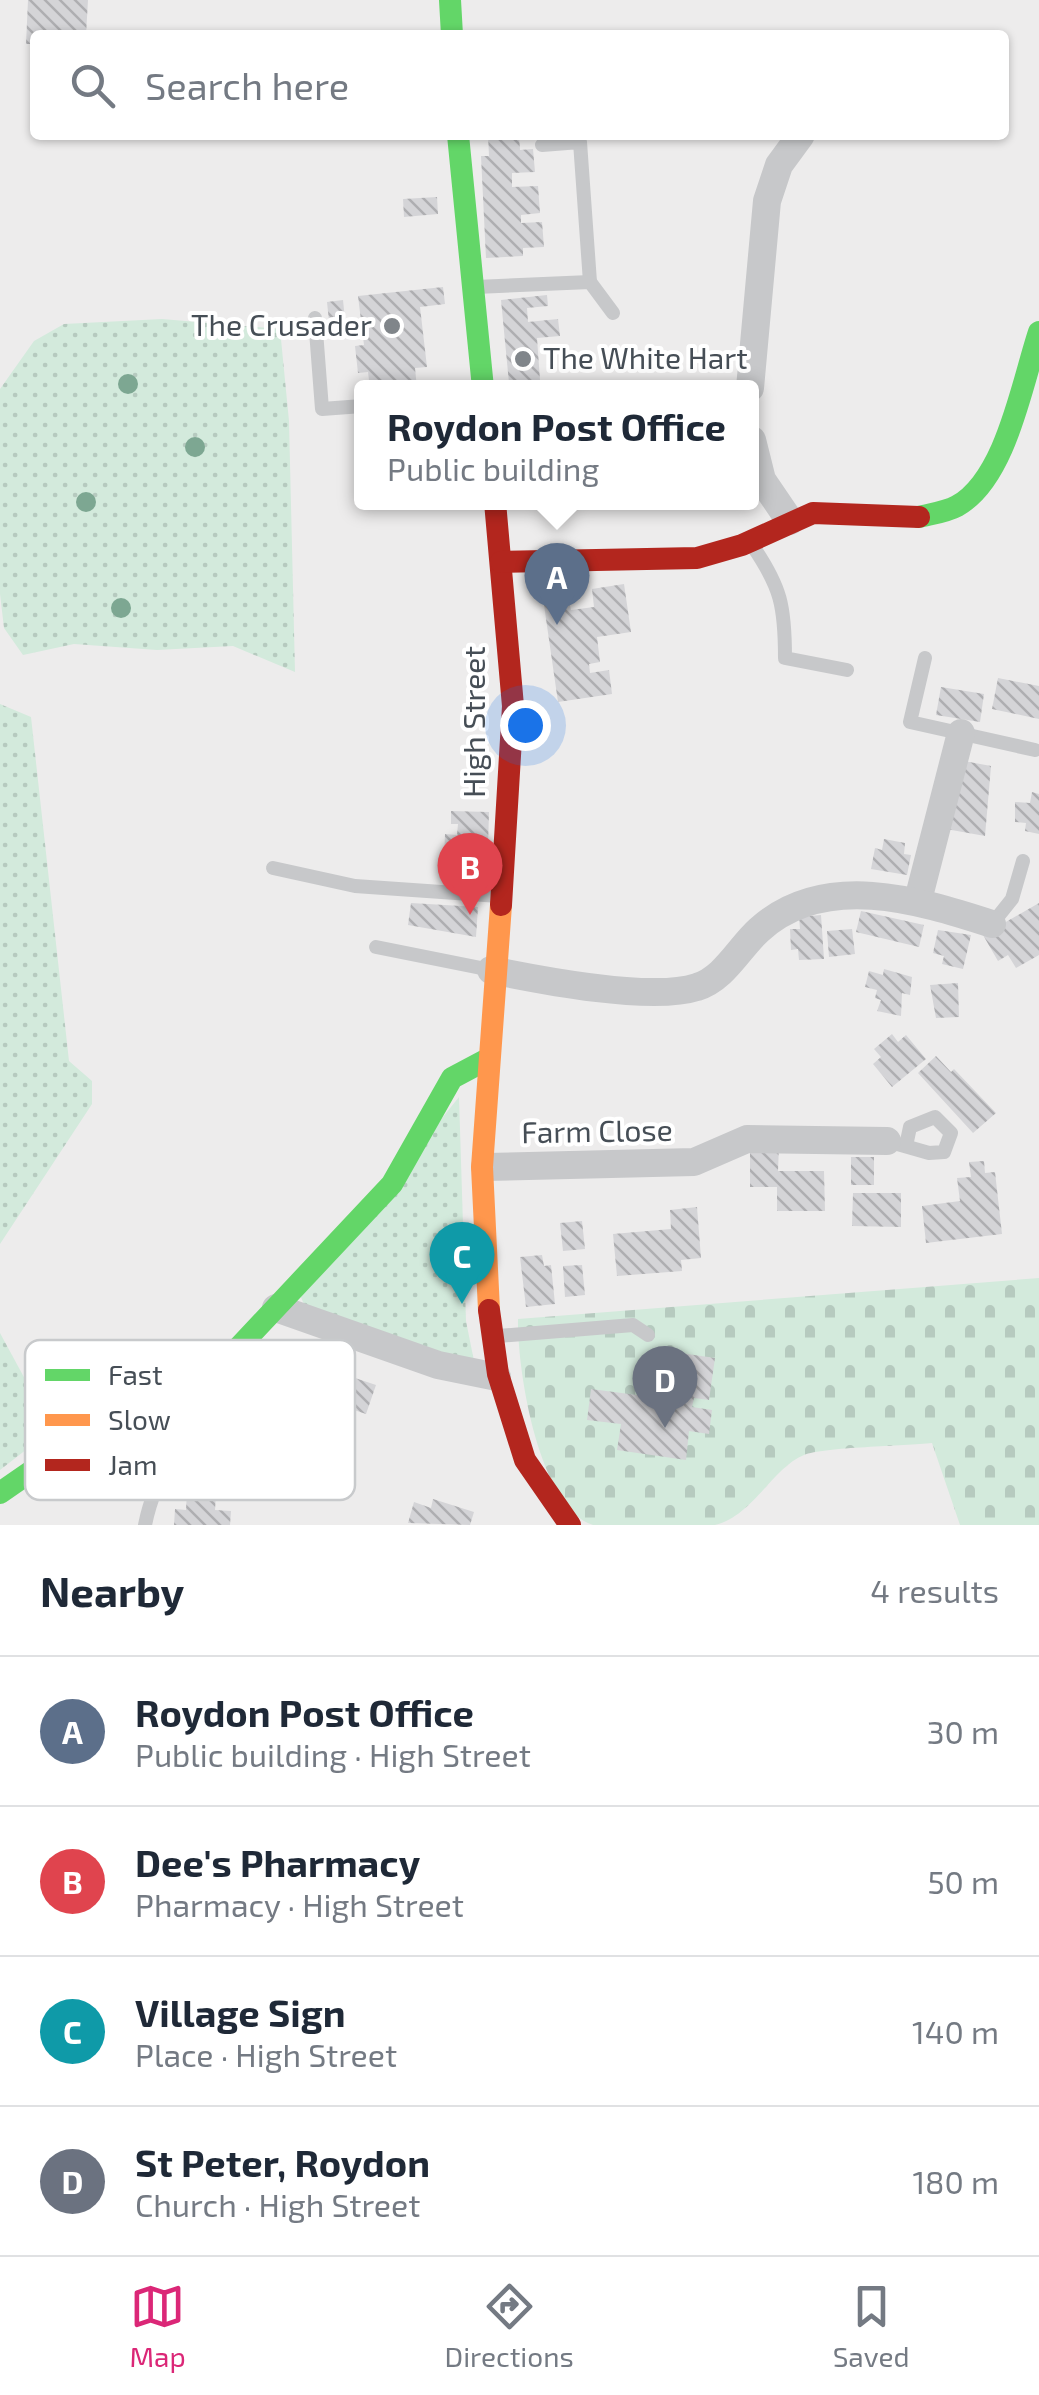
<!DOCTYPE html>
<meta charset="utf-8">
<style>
:root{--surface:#fff;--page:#f2f2f3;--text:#1f2937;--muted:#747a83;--line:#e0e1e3;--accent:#db2777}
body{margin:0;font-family:"Exo 2",sans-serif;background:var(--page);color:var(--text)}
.you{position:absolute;left:525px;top:725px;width:35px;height:35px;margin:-25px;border:8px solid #fff;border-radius:50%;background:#1a73e8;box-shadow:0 0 0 15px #1a73e833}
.badge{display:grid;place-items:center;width:65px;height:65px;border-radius:50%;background:var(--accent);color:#fff;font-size:32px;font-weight:700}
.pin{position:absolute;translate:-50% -82px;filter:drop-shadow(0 2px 5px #0008)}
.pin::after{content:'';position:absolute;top:52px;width:35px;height:30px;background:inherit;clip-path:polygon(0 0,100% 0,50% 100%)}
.popup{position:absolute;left:354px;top:380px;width:405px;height:130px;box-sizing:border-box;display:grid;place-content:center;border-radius:10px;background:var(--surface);filter:drop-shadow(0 2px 8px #0005);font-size:32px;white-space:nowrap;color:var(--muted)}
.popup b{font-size:38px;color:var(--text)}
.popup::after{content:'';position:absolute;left:50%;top:100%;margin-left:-20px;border:20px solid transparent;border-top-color:var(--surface)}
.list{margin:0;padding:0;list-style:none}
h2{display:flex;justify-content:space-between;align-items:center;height:130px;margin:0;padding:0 40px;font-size:42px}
h2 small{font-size:32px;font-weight:400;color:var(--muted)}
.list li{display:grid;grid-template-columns:65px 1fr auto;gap:30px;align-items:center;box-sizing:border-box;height:150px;padding:0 40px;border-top:2px solid var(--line)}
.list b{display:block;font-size:38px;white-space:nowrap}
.list p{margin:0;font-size:32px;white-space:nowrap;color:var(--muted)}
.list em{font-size:32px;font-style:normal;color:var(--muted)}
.icon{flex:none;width:55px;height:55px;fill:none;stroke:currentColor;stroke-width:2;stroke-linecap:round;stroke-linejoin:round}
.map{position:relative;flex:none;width:1039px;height:1525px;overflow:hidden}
.search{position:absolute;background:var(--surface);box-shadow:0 2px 8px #0004;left:30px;right:30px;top:30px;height:110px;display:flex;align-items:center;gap:25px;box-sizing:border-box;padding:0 35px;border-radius:10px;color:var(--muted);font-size:38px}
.sheet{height:730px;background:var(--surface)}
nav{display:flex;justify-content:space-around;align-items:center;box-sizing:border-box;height:140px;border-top:2px solid var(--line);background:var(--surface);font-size:28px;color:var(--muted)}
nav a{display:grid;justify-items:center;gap:5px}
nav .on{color:var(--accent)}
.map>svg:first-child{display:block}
.grass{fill:url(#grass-dots)}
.cemetery{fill:url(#cemetery-stones)}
.building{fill:url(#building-back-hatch)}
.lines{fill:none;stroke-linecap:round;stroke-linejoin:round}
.lane{stroke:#c7c8ca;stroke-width:14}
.street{stroke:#c7c8ca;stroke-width:28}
.fast{stroke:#63d668;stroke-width:22}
.slow{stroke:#ff974d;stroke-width:22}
.jam{stroke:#b3261e;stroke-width:22}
.tree{fill:#7da792}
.poi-dot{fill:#80858a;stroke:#fff;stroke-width:4}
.labels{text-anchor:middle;stroke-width:8;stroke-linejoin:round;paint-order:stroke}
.poi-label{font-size:30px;fill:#464e56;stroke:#fff;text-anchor:end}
.street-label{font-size:30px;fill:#464e56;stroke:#fff}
.key{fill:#fff;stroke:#c8cacc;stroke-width:2.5}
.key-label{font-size:28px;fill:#464e56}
</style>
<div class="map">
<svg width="1039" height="1525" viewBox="0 0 1039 1525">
<defs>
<pattern id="grass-dots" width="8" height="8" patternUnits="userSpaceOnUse" patternTransform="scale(2.5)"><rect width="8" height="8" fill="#d3eadc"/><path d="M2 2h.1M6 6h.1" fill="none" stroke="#b6cabf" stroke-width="1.8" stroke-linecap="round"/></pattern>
<pattern id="cemetery-stones" width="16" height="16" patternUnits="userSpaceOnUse" patternTransform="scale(2.5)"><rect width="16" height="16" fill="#d3eadc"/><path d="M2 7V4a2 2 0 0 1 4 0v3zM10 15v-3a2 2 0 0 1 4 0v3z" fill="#b6cabf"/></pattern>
<pattern id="building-back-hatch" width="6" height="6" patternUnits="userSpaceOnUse" patternTransform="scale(2.5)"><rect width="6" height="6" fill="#d4d4d7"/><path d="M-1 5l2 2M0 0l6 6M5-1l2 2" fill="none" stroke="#aeaeb1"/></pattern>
</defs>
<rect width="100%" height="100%" fill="#edecec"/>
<g class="grass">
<polygon points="162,319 280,329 289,421 295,672 233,646 157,650 74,644 23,655 4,628 0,594 0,389 34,341 64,324"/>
<polygon points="0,704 31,717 69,1061 92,1081 92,1104 0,1244"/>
<polygon points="459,1097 466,1321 474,1361 470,1365 306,1309 300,1295"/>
<polygon points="0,1333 32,1392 36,1442 0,1470"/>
</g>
<path class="cemetery" d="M1039,1278V1525H960L932,1443C906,1446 823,1447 804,1455C772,1468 753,1516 715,1525C703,1525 603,1525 593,1525C538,1507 517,1368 518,1319Z"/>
<g class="building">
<polygon points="28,0 88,0 86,35 35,35 35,44 26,44"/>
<polygon points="488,135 519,135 520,150 533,149 535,172 512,173 512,187 538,186 540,213 521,215 521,223 542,222 544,247 523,248 523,256 486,258 481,156 489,156"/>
<polygon points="437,197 438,214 404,217 403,199"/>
<polygon points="443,287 445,304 420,307 427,367 415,368 417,388 370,388 368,372 358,373 355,346 364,345 358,296"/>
<polygon points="547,295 548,306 527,308 528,322 558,319 560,336 537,338 540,380 509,383 501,300"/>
<polygon points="343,300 345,320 329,321 327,302"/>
<polygon points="624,584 631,632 597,637 600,662 589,664 590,673 609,670 612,694 558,702 544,605 569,601 571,610 594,607 592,589"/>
<polygon points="998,678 1039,686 1039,719 992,709"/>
<polygon points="941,687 984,694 980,722 936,715"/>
<polygon points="964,761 991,766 985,836 946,829"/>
<polygon points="1032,792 1039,794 1039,834 1025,831 1026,823 1015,822 1015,802 1030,803"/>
<polygon points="451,811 489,812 487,881 456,880 456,858 444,858 445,834 457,835 458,824 451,824"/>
<polygon points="884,839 905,843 904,854 911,855 907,875 871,869 875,848 882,850"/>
<polygon points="411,903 478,907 476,937 408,925"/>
<polygon points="1039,903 1039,955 1016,968 1008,955 998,961 983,935"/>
<polygon points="861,911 924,925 919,947 856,932"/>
<polygon points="821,915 824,959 799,960 798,949 791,950 790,929 800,929 799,917"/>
<polygon points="852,929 855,954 829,957 827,931"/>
<polygon points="938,930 971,935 963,969 942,964 944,956 933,953"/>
<polygon points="884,969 912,977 910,995 902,993 901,1016 877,1011 881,1000 875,998 877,990 865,987 869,971 883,975"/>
<polygon points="958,983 959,1017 936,1018 930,985"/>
<polygon points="892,1034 898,1042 906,1035 926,1059 892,1087 873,1064 881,1057 874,1049"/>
<polygon points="936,1056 951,1072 954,1069 996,1113 973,1133 918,1073"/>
<polygon points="750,1145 779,1145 778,1171 824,1171 825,1211 777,1211 777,1187 750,1187"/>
<rect x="851" y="1157" width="23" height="28"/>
<polygon points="984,1161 985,1173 995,1172 1002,1234 926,1243 922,1206 960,1201 957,1178 971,1177 969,1162"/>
<polygon points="853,1193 901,1193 901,1227 852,1226"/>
<polygon points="697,1207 701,1258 681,1260 682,1271 617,1276 613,1234 671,1229 670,1210"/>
<polygon points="582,1221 585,1249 563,1251 560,1223"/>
<polygon points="542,1255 544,1266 551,1265 555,1304 526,1307 520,1257"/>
<polygon points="582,1265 585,1295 565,1297 563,1266"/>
<polygon points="653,1349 715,1358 709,1400 694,1398 692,1407 712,1410 709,1434 689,1431 686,1460 617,1450 621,1424 587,1420 591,1389 675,1400 676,1395 648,1391"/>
<polygon points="265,1356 293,1373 274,1403 246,1385"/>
<polygon points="337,1372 376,1385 366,1414 327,1401"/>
<polygon points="187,1491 216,1494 215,1510 231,1511 230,1525 174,1525 175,1509 186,1510"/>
<polygon points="433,1499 474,1512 470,1525 408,1523 414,1502 431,1508"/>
</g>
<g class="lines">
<g class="lane">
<polyline points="542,145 580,142 590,282"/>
<polyline points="476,287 590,282 613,313"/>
<polyline points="315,318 322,409 362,406"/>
<path d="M752,545C781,587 785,606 785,658L847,670"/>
<polyline points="925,658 910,722 1035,750"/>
<polyline points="273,868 355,886 499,896"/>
<polyline points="992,924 1012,899 1023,861"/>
<polyline points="376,947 491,970"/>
<polyline points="887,1141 929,1153 944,1152 951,1133 935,1117 910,1127 906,1146"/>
<polyline points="498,1336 633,1325 648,1335"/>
<path d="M145,1525C157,1464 198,1415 234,1365"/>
</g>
<g class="street">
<polyline points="750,388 767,201 779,165 801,135"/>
<polyline points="752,440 762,480 790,521"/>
<polyline points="918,900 961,733"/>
<path d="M491,970C540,980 651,1002 697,987C724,979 739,948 759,930C824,871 918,900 992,924"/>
<polyline points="485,1167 694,1162 747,1139 887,1141"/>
<polyline points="276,1308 438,1365 497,1377"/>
</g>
<g class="fast">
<polyline points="450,0 452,35"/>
<polyline points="458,135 483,388"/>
<path d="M919,517C931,514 946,512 957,506C1006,479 1022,383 1039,332"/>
<polyline points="0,1493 62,1450 238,1348 392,1184 452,1078 484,1061"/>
</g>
<polyline class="slow" points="489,1310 482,1167 501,905"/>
<g class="jam">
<polyline points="495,502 513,706 501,905"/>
<polyline points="501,562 697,558 742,545 813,513 919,517"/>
<polyline points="489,1310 498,1374 525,1460 570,1525"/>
</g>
</g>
<g class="tree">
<circle cx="128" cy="384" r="10"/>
<circle cx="195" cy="447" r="10"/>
<circle cx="86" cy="502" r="10"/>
<circle cx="121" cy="608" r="10"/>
</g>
<g class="poi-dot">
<circle cx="392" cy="326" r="10"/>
<circle cx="523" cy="359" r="10"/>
</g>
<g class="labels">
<g class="poi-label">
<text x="372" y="336">The Crusader</text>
<text x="543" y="369" text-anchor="start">The White Hart</text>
</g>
<g class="street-label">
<text transform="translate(475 722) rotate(-90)" y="10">High Street</text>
<text transform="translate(597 1132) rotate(-1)" y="10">Farm Close</text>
</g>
</g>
<rect x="25" y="1340" width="330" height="160" rx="15" class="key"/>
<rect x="45" y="1369" width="45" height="12" fill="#63d668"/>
<rect x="45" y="1414" width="45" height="12" fill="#ff974d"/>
<rect x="45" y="1459" width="45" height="12" fill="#b3261e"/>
<g class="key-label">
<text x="108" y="1385">Fast</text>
<text x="108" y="1430">Slow</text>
<text x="108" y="1475">Jam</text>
</g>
</svg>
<div class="you"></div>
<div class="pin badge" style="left:557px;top:625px;background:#5c6f8a">A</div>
<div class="popup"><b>Roydon Post Office</b>Public building</div>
<div class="pin badge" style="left:470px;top:915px;background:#e0444e">B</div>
<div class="pin badge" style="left:462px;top:1304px;background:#0f9aa8">C</div>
<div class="pin badge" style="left:665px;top:1428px;background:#6b7280">D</div>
<div class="search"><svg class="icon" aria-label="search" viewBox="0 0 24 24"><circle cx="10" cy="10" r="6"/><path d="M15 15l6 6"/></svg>Search here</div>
</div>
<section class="sheet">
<h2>Nearby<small>4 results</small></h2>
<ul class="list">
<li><span class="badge" style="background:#5c6f8a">A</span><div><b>Roydon Post Office</b><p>Public building · High Street</p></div><em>30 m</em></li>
<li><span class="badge" style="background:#e0444e">B</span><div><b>Dee's Pharmacy</b><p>Pharmacy · High Street</p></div><em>50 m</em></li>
<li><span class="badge" style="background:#0f9aa8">C</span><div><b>Village Sign</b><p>Place · High Street</p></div><em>140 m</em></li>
<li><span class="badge" style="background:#6b7280">D</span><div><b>St Peter, Roydon</b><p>Church · High Street</p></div><em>180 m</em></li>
</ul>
</section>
<nav>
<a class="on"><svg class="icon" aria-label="map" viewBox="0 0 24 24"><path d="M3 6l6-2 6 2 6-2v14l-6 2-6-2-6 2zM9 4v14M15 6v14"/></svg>Map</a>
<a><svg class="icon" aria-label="directions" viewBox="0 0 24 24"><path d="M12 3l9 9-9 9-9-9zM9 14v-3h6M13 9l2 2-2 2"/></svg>Directions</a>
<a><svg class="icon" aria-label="saved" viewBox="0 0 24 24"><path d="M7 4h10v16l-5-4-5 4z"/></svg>Saved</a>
</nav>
